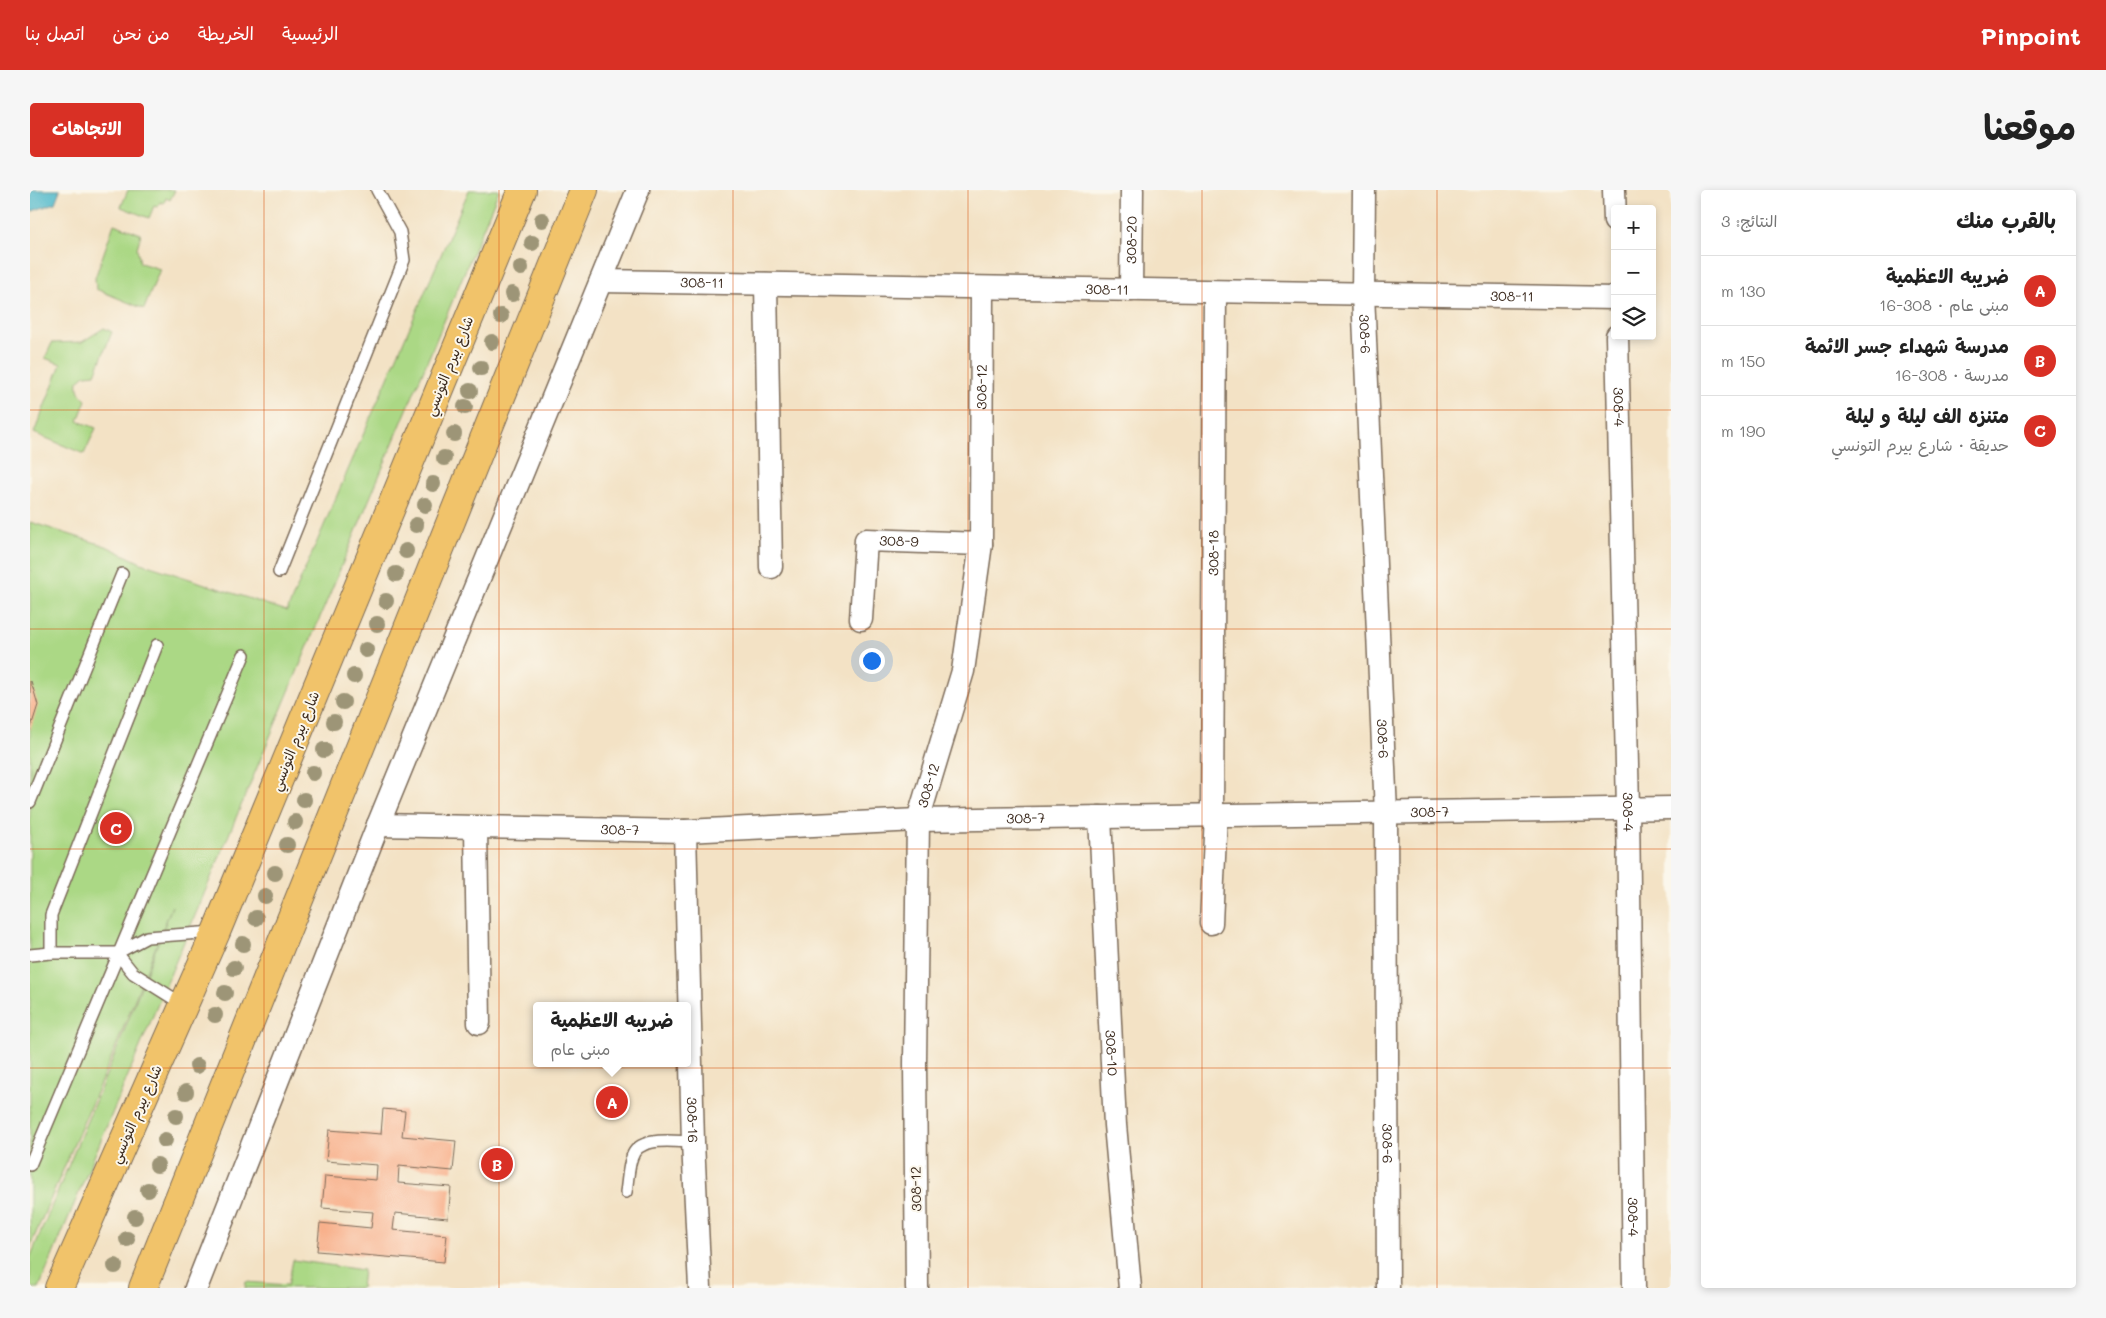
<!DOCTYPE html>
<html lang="ar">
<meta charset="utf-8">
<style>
:root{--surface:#fff;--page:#f6f6f6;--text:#222;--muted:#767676;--line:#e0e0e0;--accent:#d93025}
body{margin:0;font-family:Mali,"Playpen Sans Arabic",sans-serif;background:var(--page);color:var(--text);direction:rtl}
.controls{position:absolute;right:15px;top:15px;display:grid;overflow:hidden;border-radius:5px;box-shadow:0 2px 8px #0003}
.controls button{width:45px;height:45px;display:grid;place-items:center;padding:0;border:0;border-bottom:1px solid var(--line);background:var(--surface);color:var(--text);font:25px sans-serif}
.you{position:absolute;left:841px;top:470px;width:18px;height:18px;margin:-12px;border:4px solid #fff;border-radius:50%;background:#1a73e8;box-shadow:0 0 0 8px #1a73e833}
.badge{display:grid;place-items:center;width:32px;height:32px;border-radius:50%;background:var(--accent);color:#fff;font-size:16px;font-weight:700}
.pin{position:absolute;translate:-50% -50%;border:2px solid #fff;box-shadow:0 1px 5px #0006}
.popup{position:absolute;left:503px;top:812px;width:158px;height:65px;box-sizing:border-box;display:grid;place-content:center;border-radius:5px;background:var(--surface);filter:drop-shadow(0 1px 4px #0005);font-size:16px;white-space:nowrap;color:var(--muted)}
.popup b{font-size:19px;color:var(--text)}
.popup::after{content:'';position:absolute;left:50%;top:100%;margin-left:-10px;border:10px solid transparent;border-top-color:var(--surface)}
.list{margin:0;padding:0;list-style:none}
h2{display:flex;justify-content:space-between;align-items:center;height:65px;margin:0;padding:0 20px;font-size:21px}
h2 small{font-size:16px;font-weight:400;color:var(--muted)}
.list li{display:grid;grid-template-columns:32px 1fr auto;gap:15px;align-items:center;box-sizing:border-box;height:70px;padding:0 20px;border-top:1px solid var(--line)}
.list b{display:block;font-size:19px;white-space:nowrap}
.list p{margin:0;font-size:16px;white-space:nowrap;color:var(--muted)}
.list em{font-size:16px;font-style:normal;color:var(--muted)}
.icon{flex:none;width:28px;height:28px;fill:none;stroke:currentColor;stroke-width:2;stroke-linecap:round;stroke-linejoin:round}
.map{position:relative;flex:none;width:1641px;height:1098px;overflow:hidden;direction:ltr;border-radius:5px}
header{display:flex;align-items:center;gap:30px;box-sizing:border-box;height:70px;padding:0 25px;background:var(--accent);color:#fff}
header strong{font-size:24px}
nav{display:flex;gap:28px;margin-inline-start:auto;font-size:18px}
.intro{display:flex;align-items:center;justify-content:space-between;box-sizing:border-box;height:120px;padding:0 30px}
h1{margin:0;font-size:35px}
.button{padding:12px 22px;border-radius:5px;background:var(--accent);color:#fff;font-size:18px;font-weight:700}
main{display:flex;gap:30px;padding:0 30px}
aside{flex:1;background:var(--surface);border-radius:5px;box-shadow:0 2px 8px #0003}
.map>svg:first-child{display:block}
.green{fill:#abd885;stroke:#738152}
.water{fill:#4db8ca;stroke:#447174}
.building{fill:#f8ad87}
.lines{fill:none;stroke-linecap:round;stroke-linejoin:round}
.lane-casing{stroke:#7b6a58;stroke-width:14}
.street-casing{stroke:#7b6a58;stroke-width:25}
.primary-casing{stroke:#7b6a58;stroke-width:30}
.lane{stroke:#fff;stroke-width:11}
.street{stroke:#fff;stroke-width:22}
.primary{stroke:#f1c36a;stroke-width:28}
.tree{fill:#9d9577}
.grid{fill:none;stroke:#d7540e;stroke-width:1;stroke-opacity:0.55}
.labels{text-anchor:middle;stroke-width:4;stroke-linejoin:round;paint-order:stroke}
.street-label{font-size:14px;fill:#3b2a1e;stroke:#fbf7ec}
</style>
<header>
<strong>Pinpoint</strong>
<nav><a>الرئيسية</a><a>الخريطة</a><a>من نحن</a><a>اتصل بنا</a></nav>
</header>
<div class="intro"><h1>موقعنا</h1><a class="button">الاتجاهات</a></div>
<main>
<aside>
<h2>بالقرب منك<small>النتائج: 3</small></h2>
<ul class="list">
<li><span class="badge">A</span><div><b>ضريبه الاعظمية</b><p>مبنى عام · 308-16</p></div><em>130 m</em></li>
<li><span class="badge">B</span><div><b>مدرسة شهداء جسر الائمة</b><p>مدرسة · 308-16</p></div><em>150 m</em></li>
<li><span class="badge">C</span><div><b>متنزه الف ليلة و ليلة</b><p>حديقة · شارع بيرم التونسي</p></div><em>190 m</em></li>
</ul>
</aside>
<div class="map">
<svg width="1641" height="1098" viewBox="0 0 1641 1098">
<rect width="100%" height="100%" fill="#fbf7ec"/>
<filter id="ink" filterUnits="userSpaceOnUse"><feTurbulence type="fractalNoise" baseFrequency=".02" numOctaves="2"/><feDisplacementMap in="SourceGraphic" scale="10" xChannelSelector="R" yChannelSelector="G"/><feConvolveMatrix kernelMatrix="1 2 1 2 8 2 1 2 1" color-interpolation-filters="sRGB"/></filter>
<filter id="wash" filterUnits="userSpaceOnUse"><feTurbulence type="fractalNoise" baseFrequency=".0096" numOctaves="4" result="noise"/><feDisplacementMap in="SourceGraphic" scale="20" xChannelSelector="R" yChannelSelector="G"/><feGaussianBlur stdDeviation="1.12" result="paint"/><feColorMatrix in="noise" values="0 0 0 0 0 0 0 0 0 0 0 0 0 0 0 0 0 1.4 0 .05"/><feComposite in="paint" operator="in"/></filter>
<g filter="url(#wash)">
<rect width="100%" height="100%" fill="#f3e2c5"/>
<g class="green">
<polygon points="98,0 145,0 140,10 136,8 134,13 130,12 128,17 124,16 119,28 91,17"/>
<polygon points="439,0 469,0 9,1098 0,1098 0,1068 89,854 142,716 87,854 0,1057 0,332 76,356 111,373 257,421"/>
<polygon points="84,34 111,44 107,58 110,73 130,79 114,119 66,99 65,88"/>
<path d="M74,138L82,142L65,184L55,185L48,191C47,200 49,204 56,210L48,231L66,238L54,264L4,243L31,174L15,168L22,153L52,152Z"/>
<polygon points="263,1070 333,1080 331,1098 215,1098 216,1092 258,1095"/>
</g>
<polygon class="water" points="0,0 30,0 25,13 0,22"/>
<g id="blocks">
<g class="building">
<polygon points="1,491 8,515 0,540 0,491"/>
<polygon points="353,919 375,921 372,946 426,951 423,981 369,976 368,993 421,997 418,1028 365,1023 363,1040 417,1045 414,1072 287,1061 290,1033 341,1038 343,1022 292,1018 295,986 346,990 347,975 296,971 299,940 351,944"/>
</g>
</g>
</g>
<g filter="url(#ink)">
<use href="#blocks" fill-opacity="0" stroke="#7b6a58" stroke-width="1"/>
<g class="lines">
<g class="lane-casing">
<g id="lane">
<polyline points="249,382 374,70 370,42 347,0"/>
<polyline points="0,612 92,384"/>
<polyline points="21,763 21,725 127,455"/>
<polyline points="87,763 103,783 154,815"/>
<polyline points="0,765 21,763 87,763 117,747 184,742"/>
<polyline points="0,975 214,465"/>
<path d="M596,1002C598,991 598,977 602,967C609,945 645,952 663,952"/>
</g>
</g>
<g class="street-casing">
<g id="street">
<path id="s1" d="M1334,0L1333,104L1356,623L1358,1098"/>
<polyline points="1584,0 1585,31"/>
<path id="s2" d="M571,91L1585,108"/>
<polyline points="736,94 741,377"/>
<path id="s3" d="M1101,100L1102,0"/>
<path id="s4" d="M1587,146L1598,618L1604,1098"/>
<path id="s5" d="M831,429L836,350L951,354"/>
<path id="s6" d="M1182,624L1185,102"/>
<path id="s7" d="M1070,627L1085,935L1100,1098"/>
<path id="s8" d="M348,635L655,641L888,630L1641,618"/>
<polyline points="446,638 449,833"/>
<path id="s9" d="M655,641L663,952L670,1098"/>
<polyline points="1181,733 1186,624"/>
<polyline points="166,1098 348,635 608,0"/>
<path id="s10" d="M887,1098L885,874L888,630L933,481L951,354L952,98"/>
</g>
</g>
<g class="primary-casing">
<g id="primary">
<polyline points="29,1098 186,742 492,0"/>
<polyline points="113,1098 554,0"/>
</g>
</g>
<use href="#lane" class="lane"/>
<use href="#street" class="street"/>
<use href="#primary" class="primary"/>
</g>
<g class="tree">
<circle cx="512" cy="30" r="8"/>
<circle cx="502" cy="53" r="8"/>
<circle cx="491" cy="78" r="8"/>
<circle cx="482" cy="104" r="8"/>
<circle cx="471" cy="126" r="8"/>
<circle cx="462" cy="152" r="8"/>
<circle cx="451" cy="178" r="8"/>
<circle cx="440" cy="201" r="8"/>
<circle cx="435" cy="217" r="8"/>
<circle cx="424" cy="244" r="8"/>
<circle cx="414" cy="268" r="8"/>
<circle cx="403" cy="294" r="8"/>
<circle cx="395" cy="315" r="8"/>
<circle cx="386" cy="335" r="8"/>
<circle cx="376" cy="361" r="8"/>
<circle cx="366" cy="384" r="8"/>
<circle cx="356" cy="411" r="8"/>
<circle cx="347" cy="434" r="8"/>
<circle cx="336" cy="460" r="8"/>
<circle cx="324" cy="486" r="8"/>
<circle cx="313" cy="512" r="8"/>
<circle cx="304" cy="532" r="8"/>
<circle cx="294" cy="560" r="8"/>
<circle cx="283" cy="583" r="8"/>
<circle cx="274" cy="610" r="8"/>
<circle cx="265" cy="632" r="8"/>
<circle cx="257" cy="655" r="8"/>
<circle cx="245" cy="683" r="8"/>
<circle cx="235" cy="706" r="8"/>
<circle cx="226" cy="728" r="8"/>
<circle cx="213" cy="754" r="8"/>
<circle cx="204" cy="778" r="8"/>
<circle cx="195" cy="803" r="8"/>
<circle cx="185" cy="825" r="8"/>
<circle cx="167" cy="876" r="8"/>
<circle cx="156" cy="902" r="8"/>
<circle cx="146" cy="926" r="8"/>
<circle cx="135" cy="950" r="8"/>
<circle cx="127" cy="975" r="8"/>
<circle cx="118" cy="1000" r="8"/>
<circle cx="105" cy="1027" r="8"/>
<circle cx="97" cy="1049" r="8"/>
<circle cx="85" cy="1076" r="8"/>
</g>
</g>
<path class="grid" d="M234,0V1098M469,0V1098M703,0V1098M938,0V1098M1172,0V1098M1407,0V1098M0,220H1641M0,439H1641M0,659H1641M0,878H1641"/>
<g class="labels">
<g class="street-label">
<text dy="5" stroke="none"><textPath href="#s3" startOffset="50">308-20</textPath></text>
<text dy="5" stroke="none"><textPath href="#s2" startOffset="101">308-11</textPath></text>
<text dy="5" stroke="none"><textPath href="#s2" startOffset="506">308-11</textPath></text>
<text dy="5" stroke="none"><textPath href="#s2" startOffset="911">308-11</textPath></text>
<text dy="5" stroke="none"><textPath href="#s1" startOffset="144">308-6</textPath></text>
<text transform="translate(419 176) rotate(-68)" y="5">شارع بيرم التونسي</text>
<text dy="5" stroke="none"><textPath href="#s10" startOffset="909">308-12</textPath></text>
<text dy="5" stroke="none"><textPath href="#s4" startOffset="71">308-4</textPath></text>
<text dy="5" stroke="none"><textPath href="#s5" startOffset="112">308-9</textPath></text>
<text dy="5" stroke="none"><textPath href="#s6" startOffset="261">308-18</textPath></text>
<text dy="5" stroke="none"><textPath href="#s1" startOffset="549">308-6</textPath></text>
<text transform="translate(265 551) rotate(-68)" y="5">شارع بيرم التونسي</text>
<text dy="5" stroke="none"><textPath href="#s10" startOffset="504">308-12</textPath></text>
<text dy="5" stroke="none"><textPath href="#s8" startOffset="1052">308-7</textPath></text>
<text dy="5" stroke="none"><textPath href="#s4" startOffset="476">308-4</textPath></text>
<text dy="5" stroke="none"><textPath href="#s8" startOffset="648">308-7</textPath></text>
<text dy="5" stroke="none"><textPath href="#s8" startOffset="242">308-7</textPath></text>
<text dy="5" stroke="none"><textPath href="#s7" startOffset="236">308-10</textPath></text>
<text transform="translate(106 924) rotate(-66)" y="5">شارع بيرم التونسي</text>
<text dy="5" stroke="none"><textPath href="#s9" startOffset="289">308-16</textPath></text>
<text dy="5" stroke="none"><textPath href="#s1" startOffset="954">308-6</textPath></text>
<text transform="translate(886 999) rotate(-91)" y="5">308-12</text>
<text dy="5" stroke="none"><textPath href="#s4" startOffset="881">308-4</textPath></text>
</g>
</g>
</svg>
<div class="controls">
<button>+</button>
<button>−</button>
<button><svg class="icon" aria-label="layers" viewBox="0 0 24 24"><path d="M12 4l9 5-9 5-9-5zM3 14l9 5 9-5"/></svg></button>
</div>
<div class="you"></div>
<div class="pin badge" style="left:582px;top:912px">A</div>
<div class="popup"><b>ضريبه الاعظمية</b>مبنى عام</div>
<div class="pin badge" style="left:467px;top:974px">B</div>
<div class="pin badge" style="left:86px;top:638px">C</div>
</div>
</main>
